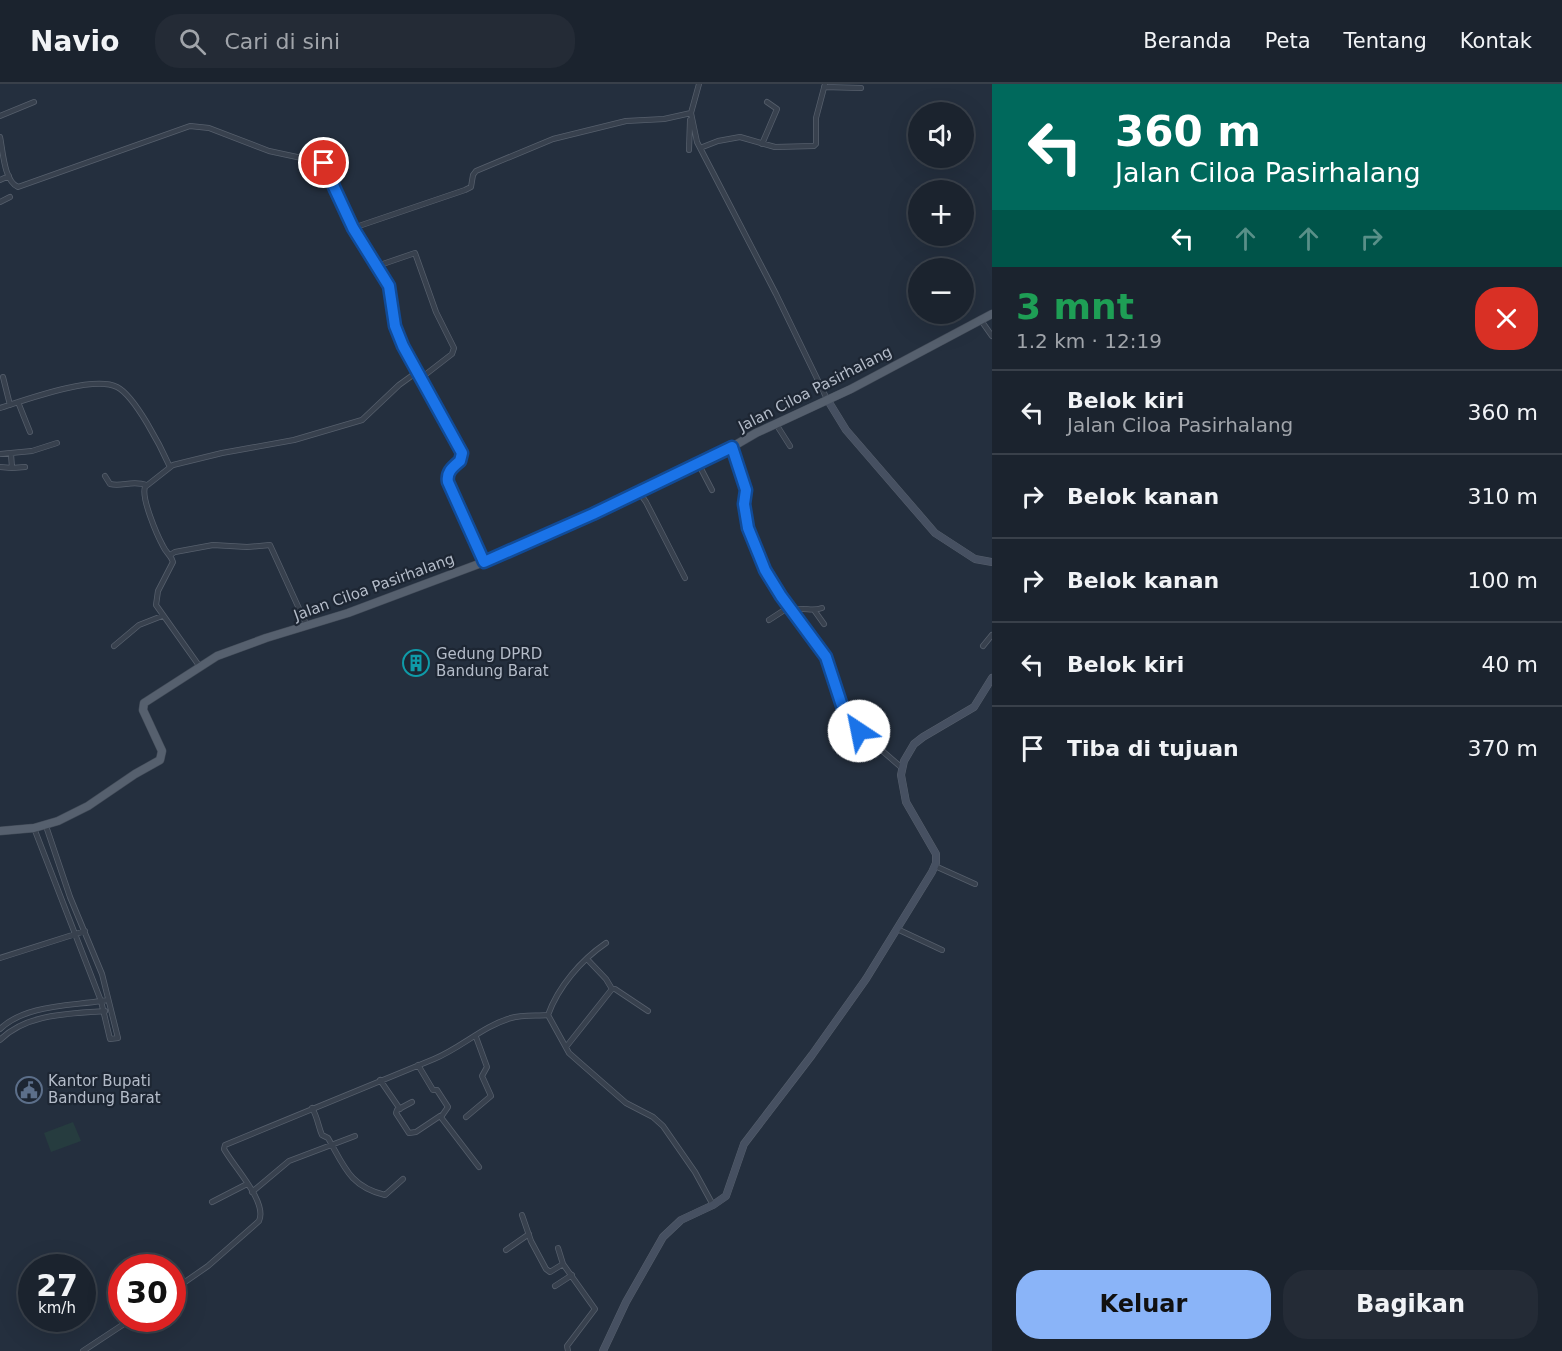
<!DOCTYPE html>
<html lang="id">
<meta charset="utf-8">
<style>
:root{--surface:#1b232e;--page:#242b36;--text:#f1f3f6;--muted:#a0a4aa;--line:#39404a;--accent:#8ab4f8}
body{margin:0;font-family:"DejaVu Sans",sans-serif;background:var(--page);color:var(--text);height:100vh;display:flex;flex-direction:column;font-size:22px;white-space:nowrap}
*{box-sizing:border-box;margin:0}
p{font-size:20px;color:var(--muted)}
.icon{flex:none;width:33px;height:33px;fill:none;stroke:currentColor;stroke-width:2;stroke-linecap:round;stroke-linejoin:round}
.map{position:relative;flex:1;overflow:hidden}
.details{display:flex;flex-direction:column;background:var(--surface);width:570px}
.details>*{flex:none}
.guide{background:#00695c;color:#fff;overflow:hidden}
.buttons{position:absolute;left:908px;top:18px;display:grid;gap:12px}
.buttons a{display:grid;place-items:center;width:66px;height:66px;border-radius:50%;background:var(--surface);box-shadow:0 6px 24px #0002,0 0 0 2px var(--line);font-size:30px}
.speed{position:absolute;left:18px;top:1170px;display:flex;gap:12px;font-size:30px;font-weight:700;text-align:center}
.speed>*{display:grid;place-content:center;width:78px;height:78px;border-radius:50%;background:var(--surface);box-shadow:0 6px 24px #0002,0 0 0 2px var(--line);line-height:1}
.speed small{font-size:15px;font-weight:400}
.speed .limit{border:9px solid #d22;background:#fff;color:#111}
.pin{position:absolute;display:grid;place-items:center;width:51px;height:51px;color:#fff;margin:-26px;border:3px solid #fff;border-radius:50%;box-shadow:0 2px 6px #0007}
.me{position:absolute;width:66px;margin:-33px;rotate:326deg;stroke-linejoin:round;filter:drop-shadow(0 0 4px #0008)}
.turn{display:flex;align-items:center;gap:21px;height:126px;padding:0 24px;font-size:27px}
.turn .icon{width:78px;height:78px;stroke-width:2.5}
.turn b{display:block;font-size:42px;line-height:51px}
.lanes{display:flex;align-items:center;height:57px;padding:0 24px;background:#0003;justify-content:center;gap:30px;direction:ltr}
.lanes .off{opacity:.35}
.round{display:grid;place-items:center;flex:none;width:63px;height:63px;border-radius:24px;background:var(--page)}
.headline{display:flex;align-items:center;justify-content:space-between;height:102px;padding:0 24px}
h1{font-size:36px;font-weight:700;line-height:45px;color:#1e9e55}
.action{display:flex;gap:12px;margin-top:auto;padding:12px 24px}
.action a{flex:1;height:69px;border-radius:24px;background:var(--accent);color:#111;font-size:24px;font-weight:700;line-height:69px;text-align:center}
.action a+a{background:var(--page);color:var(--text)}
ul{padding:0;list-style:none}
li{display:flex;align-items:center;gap:18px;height:84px;padding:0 24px;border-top:2px solid var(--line)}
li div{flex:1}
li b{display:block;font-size:22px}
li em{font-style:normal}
header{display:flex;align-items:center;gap:36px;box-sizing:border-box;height:84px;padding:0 30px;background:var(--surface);border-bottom:2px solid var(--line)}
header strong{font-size:28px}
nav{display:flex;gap:33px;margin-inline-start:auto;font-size:21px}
.search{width:420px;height:54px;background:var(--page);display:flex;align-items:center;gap:15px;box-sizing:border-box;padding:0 21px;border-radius:24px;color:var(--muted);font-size:22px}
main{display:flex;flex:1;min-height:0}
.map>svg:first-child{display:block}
.green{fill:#263c3f}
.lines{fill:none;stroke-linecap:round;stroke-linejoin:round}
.street-casing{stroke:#565f6c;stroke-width:6}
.secondary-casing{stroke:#565f6c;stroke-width:8}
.primary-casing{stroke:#414a57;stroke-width:9}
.street{stroke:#38414e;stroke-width:4.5}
.secondary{stroke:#465061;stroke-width:7}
.primary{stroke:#56606e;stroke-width:8}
.route-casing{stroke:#114b97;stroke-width:15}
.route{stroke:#1a73e8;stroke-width:10}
.labels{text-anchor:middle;stroke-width:4.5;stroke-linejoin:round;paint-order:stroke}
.street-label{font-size:15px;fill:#b4bcc9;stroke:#1d2633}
.poi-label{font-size:15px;fill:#b4bcc9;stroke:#1d2633;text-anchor:start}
</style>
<header>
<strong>Navio</strong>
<div class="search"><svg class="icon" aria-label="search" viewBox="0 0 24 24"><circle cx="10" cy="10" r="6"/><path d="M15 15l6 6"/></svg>Cari di sini</div>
<nav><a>Beranda</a><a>Peta</a><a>Tentang</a><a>Kontak</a></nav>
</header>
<main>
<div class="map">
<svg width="992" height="1267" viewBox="0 0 992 1267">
<rect width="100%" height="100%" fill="#242f3e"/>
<path class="green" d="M 73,1038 L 81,1057 L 51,1068 L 44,1049 Z"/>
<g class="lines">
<defs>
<path id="street" d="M 699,0 L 691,29 L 697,58 L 776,210 L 827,315
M 824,3 L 861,4
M 0,32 L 34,18
M 0,53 C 3,67 4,97 18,103 L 190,42 L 209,44 L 269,67 L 325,79 L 328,82 L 334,103 L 353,144 L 389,202 L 395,242 L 403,262 L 462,369 L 460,377 C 453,383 446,388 448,398 L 484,478
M 762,60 L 777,25 L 767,18
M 700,64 L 718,57 L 740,53 L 775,63 L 814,62 L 816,60 L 816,34 L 825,0
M 689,66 L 690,36
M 0,96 L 9,92
M 0,118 L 10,113
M 353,144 L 465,106 L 471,103 L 473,91 L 476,87 L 553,55 L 626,37 L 664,35 L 691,29
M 377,182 L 415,169 L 436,228 L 454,264 L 452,270 L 421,294
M 980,235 L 992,252
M 3,293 L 10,321
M 18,318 L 30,348
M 0,324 C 25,316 93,291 117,303 C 135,312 161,363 170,383
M 776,340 L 790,362
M 732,363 L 746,406 L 744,420 L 748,444 L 765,486 L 795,532 L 826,573 L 848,637 L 902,684
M 0,370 L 32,367 L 57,359
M 698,379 L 712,406
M 0,383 L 12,384 L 11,370
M 12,384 L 25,383
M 105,392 L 110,400 C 123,403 131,396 147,401
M 639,408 L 646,418 L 685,494
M 170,471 L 175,468 L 213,461 L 247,463 L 270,461 L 307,542
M 814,526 L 824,540
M 792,527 C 802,522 812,528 822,524
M 769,536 L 789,523
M 114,562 L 139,541 L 162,532
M 983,562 L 992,551
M 200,583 L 156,521 L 158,507 L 173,478 C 171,471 166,469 163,462 C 157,451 141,414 145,403 L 173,381 L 222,369 L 294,356 L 362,336 L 399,301 L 417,288
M 46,742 L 70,813 L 102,890 L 118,954 L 110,955 L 101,917 L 108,916
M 935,782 L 975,800
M 897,845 L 942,866
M 0,874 L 85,847
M 587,875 L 606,895 L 612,905 L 615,905 L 648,927
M 548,931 L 569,969 L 578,977 L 626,1019 L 653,1033 L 663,1042 L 695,1088 L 713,1121
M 548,931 C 558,903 581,876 606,859
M 0,945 C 25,921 68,922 101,917 L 34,744
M 0,956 C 27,929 70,930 105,927
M 566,963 L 612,905
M 418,981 L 433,1006 L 437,1006 L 448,1023 L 441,1033
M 380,996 L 400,1025
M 412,1018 L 397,1026 L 396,1029 L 409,1049 L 416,1048 L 440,1032 L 479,1083
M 312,1024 C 318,1034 318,1042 322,1051 L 328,1054 C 344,1082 350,1103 385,1111 L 403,1095
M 466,1033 L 491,1012 L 482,992 L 487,983 L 476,953
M 252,1108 L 289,1077 L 355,1052
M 212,1118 L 247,1100
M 522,1131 L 531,1157 L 546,1185 L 550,1188 L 563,1180
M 558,1164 L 563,1180 L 595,1225 L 567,1262 L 568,1267
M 506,1166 L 529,1150
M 555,1202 L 572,1191
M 172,1207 L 208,1182 L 259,1137 C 268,1118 233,1082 224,1065 L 225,1061 C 294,1032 364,1004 434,975 C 461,964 483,942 511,934 C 522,931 536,932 548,931
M 83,1267 L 133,1234"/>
<path id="secondary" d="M 827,315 L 846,346 L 935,449 L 975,475 L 992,478
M 603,1267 L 626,1218 L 663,1153 L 681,1136 L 713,1121 L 726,1112 L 744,1060 L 812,971 L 866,895 L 932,788 L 936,779 L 936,770 L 906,718 L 901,691 L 904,677 L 914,660 L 923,653 L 974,623 L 992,594"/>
<path id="primary" d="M 0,747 L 34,744 L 58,737 L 88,722 L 135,690 L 160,676 L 162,667 L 143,626 L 144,619 L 217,572 L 266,554 L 348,529 L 484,478 L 593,430 L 732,363 L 756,349 L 851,305 L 992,230"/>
</defs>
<use href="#street" class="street-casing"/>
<use href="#secondary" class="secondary-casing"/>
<use href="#primary" class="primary-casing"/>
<use href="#street" class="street"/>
<use href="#secondary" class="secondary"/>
<use href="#primary" class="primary"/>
</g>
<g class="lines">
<defs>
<path id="route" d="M 324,79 L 328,82 L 334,103 L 353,144 L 389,202 L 395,242 L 403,262 L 462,369 L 460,377 C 453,383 446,388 448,398 L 484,478 L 593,430 L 732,363 L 746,406 L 744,420 L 748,444 L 759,471 L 765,486 L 781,512 L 826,573 L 844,628 L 848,636 L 859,647"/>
</defs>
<use href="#route" class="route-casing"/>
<use href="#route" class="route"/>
</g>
<defs>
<symbol id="building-ring" viewBox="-11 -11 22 22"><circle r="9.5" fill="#1d2633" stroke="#0f9aa8" stroke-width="1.5"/><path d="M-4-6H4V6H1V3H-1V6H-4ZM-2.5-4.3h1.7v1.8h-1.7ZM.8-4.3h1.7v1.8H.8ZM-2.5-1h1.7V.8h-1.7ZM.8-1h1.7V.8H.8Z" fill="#0f9aa8"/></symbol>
<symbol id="civic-ring" viewBox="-11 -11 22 22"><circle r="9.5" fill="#1d2633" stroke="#5c6f8a" stroke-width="1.5"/><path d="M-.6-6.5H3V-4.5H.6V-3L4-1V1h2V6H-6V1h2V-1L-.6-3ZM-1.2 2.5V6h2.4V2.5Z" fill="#5c6f8a"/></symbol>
</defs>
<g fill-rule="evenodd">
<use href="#building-ring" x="401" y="564" width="30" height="30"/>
<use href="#civic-ring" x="14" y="991" width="30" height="30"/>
</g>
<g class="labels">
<g class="street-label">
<text transform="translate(815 305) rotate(-27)" y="5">Jalan Ciloa Pasirhalang</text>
<text transform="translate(374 503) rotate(-20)" y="5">Jalan Ciloa Pasirhalang</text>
</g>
<g class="poi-label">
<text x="436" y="575">Gedung DPRD<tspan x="436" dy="17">Bandung Barat</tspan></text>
<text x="48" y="1002">Kantor Bupati<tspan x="48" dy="17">Bandung Barat</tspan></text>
</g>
</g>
</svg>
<div class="buttons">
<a><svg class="icon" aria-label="sound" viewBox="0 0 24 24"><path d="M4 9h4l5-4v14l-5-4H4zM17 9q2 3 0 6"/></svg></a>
<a>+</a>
<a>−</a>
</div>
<div class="speed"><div>27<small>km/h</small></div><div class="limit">30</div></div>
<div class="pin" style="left:324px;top:79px;background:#d93025"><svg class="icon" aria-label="arrive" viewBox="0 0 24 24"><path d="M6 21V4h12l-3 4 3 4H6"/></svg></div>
<svg class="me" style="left:859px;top:647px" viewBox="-20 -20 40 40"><circle r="19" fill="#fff"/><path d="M0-13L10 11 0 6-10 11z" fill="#1a73e8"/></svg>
</div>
<section class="details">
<div class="guide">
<div class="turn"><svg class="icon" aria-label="left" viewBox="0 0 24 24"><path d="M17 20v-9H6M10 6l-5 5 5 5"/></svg><div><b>360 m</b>Jalan Ciloa Pasirhalang</div></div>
<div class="lanes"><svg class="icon" aria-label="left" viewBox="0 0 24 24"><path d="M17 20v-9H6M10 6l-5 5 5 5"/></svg><svg class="icon off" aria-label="ahead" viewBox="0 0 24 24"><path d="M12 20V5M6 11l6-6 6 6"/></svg><svg class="icon off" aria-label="ahead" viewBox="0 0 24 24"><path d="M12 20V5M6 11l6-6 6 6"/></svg><svg class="icon off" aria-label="right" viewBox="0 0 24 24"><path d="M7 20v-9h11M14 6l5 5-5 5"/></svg></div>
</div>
<div class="headline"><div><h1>3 mnt</h1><p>1.2 km · 12:19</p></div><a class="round" style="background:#d93025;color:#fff"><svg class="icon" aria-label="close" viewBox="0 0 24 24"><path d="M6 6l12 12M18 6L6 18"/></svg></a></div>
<ul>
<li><svg class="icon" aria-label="left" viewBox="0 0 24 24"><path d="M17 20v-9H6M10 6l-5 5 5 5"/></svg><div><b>Belok kiri</b><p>Jalan Ciloa Pasirhalang</p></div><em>360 m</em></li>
<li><svg class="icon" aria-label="right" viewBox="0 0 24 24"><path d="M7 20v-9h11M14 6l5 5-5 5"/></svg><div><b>Belok kanan</b></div><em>310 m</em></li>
<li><svg class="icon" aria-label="right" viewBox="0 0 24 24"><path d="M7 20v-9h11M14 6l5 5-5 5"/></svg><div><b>Belok kanan</b></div><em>100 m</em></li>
<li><svg class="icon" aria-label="left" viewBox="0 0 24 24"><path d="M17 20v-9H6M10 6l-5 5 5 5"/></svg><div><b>Belok kiri</b></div><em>40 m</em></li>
<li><svg class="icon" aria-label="arrive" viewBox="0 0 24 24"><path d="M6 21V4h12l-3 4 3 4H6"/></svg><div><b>Tiba di tujuan</b></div><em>370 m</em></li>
</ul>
<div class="action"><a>Keluar</a><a>Bagikan</a></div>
</section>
</main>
